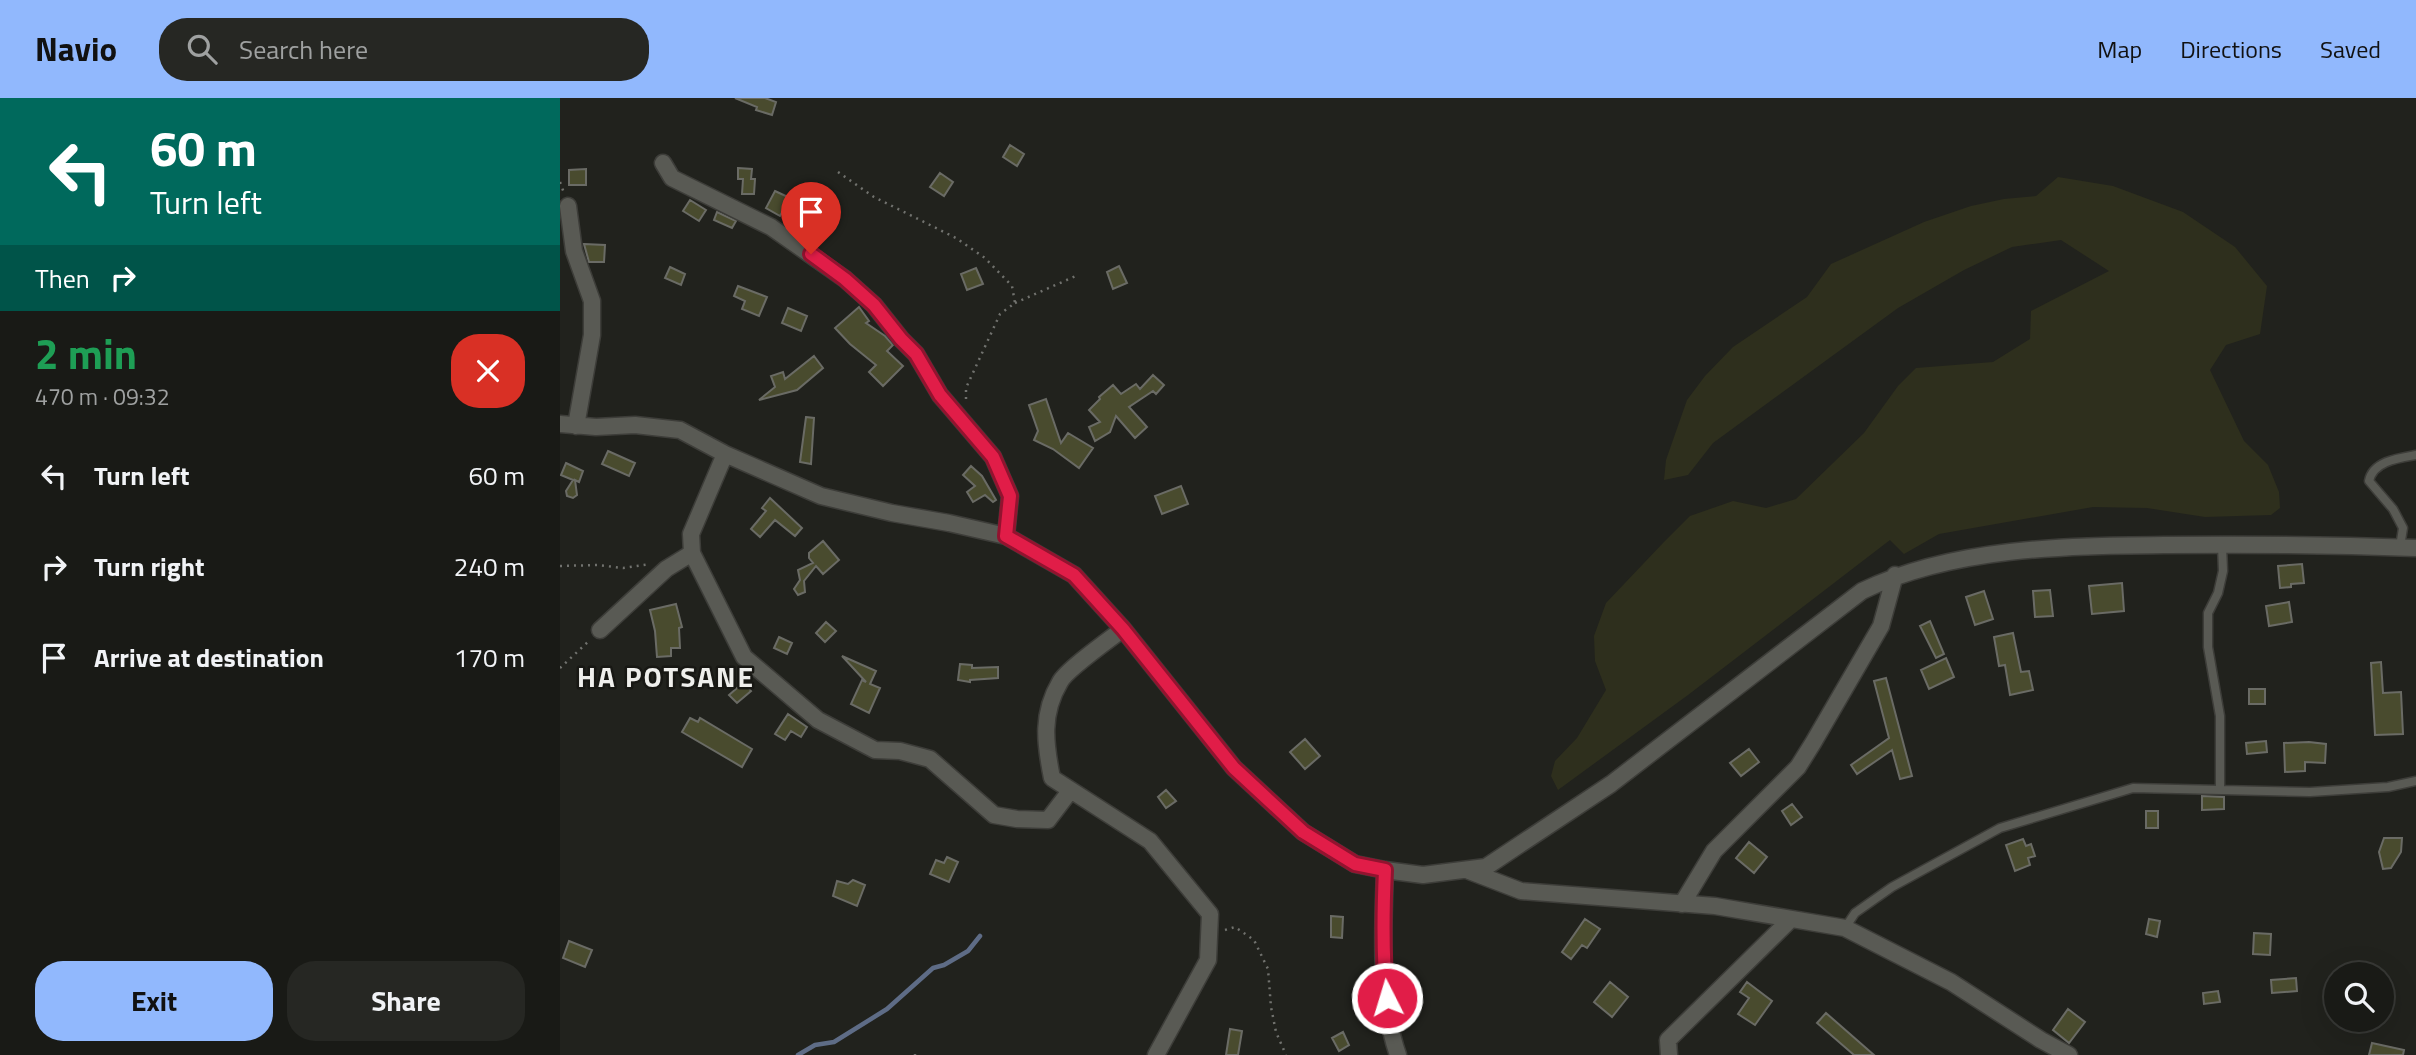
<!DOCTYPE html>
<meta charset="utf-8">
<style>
:root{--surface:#191a16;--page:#262723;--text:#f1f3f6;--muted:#9fa1a1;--line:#373835;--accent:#91b8fd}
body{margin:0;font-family:"Titillium Web",sans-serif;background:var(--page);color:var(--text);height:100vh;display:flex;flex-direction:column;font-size:26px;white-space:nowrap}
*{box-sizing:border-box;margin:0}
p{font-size:23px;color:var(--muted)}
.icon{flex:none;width:38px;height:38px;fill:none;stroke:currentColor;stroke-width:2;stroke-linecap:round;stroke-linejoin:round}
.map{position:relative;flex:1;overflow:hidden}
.drawer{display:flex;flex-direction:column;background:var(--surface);width:560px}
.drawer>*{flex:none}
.banner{background:#00695c;color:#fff;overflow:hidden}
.controls{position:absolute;left:1764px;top:864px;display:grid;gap:14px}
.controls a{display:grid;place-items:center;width:70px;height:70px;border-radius:50%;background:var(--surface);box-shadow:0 7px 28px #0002,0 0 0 2px var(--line);font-size:35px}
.pin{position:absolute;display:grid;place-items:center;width:60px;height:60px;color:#fff;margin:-72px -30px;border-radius:50% 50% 50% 0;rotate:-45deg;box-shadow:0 0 7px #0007}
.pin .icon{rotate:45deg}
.me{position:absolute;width:77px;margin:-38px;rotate:355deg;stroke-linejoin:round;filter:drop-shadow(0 0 5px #0008)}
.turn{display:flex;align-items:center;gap:24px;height:147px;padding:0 35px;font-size:32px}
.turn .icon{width:91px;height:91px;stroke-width:2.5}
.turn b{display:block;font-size:49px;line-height:60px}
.then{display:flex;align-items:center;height:66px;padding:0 35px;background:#0003;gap:14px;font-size:26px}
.round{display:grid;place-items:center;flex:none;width:74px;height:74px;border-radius:28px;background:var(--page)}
.head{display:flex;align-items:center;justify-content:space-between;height:119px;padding:0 35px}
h1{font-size:42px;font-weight:700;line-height:52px;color:#1e9e55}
.primary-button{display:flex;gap:14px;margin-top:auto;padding:14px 35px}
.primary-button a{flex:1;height:80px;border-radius:28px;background:var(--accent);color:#111;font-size:28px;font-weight:700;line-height:80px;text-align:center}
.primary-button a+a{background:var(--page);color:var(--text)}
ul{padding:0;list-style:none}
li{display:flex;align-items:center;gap:21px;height:91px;padding:0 35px}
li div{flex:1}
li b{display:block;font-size:26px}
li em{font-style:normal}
header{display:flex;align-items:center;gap:42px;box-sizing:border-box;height:98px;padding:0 35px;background:var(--accent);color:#111}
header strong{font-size:33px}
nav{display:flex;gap:38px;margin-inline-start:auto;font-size:24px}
.search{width:490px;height:63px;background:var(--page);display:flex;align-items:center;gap:18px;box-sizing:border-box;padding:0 24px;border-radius:28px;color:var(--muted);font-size:26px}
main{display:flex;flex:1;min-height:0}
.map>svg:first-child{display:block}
.green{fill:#2e2f1d}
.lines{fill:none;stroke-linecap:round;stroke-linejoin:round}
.stream{stroke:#5e6c86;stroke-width:4.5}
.building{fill:#494b2e;stroke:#6a6b65;stroke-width:2}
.service-casing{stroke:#3d3d39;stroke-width:11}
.minor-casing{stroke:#3d3d39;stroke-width:19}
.path{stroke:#71726e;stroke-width:2.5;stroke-dasharray:2 5;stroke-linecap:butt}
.service{stroke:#595a54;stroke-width:8}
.minor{stroke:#595a54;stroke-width:16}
.route-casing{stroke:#92132f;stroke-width:18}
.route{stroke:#e11d48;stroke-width:12}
.labels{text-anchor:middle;stroke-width:5;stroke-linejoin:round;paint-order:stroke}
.district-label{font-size:28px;font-weight:bold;letter-spacing:2px;fill:#efefec;stroke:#181814}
</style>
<header>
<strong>Navio</strong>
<div class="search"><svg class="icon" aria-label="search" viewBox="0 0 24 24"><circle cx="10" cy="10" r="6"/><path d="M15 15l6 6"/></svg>Search here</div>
<nav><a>Map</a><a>Directions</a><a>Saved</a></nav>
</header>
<main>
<section class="drawer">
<div class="banner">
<div class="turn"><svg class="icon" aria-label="left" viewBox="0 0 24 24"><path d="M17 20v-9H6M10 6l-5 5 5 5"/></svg><div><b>60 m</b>Turn left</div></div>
<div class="then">Then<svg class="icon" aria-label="right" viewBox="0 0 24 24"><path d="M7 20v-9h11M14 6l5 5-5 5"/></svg></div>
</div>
<div class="head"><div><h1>2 min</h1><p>470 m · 09:32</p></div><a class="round" style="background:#d93025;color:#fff"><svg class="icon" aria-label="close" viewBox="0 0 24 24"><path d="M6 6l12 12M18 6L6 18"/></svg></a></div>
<ul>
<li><svg class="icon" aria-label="left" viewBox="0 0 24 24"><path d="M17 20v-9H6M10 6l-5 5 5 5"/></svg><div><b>Turn left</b></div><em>60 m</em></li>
<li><svg class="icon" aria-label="right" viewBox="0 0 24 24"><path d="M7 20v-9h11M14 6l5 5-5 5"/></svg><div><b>Turn right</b></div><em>240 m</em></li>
<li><svg class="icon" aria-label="arrive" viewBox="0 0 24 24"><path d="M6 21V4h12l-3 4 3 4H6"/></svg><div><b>Arrive at destination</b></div><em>170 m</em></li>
</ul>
<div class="primary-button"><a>Exit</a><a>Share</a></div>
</section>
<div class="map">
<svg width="1856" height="957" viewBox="0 0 1856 957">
<rect width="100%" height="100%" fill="#21221d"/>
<path class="green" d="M 1498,79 L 1553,88 L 1623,114 L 1675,149 L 1707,188 L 1700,236 L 1666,247 L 1650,272 L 1684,343 L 1708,367 L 1719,394 L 1720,410 L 1711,417 L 1645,419 L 1587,410 L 1533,409 L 1379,436 L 1344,456 L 1330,442 L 1128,597 L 998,692 L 991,678 L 995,663 L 1017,640 L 1046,592 L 1035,563 L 1034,538 L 1046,505 L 1103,445 L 1130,418 L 1173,403 L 1206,410 L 1236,401 L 1304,335 L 1338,288 L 1356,270 L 1433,264 L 1470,241 L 1471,213 L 1549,173 L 1501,142 L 1452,149 L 1404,172 L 1338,210 L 1153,345 L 1128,377 L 1104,382 L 1106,362 L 1127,302 L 1145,278 L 1173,249 L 1247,199 L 1271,166 L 1364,124 L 1411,108 L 1444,101 L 1476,98 Z"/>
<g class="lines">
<path class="stream" d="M 238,957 L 255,947 L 274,944 L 327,911 L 373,870 L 384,867 L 408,853 L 420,838"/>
</g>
<path class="building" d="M 175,0 L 205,0 L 216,4 L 212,17 L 196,12 L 197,9 Z
M 450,47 L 464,56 L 457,68 L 443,59 Z
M 178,70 L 192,71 L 191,81 L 195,81 L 194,96 L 182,96 L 183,81 L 178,81 Z
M 26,71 L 26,87 L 9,87 L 9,72 Z
M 380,75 L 393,84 L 384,98 L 370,89 Z
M 215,93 L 230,100 L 220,118 L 206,110 Z
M 245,95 L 258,101 L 251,114 L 238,108 Z
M 130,102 L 146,112 L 139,123 L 123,113 Z
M 157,114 L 176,123 L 172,130 L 154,122 Z
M 24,146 L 45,147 L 44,164 L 29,164 Z
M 559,168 L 567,185 L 553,191 L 547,174 Z
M 110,169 L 125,176 L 121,187 L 105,180 Z
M 416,170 L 423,186 L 407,192 L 401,176 Z
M 178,188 L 207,199 L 199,218 L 182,211 L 185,203 L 174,198 Z
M 299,209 L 309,223 L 306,225 L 325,238 L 333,247 L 327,253 L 343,268 L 323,288 L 309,274 L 316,267 L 290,246 L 275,230 Z
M 228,210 L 247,218 L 241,233 L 222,225 Z
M 254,258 L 263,270 L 237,292 L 199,302 L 215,289 L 211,278 L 223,274 L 225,281 Z
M 593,277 L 604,287 L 596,296 L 593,293 L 569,309 L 587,329 L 575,340 L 556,318 L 550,334 L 535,343 L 529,329 L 540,324 L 529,312 L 540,301 L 539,299 L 553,287 L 561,296 L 576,286 L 580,291 Z
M 486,301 L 501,345 L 508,335 L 533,350 L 519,370 L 493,351 L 474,342 L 478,333 L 469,307 Z
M 246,319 L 254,320 L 251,366 L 240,364 Z
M 48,353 L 75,365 L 69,378 L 42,366 Z
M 6,365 L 23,373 L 19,384 L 15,382 L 17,397 L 13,400 L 7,398 L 6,393 L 13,382 L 1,377 Z
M 411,368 L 422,378 L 436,402 L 433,404 L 425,397 L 413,404 L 407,394 L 415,388 L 403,377 Z
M 621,388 L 628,406 L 602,416 L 595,398 Z
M 210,400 L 242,430 L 235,438 L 215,422 L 200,439 L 191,431 L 206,413 L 202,410 Z
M 263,443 L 279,462 L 263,476 L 256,468 L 244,483 L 245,494 L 238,497 L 234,491 L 240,482 L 238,472 L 253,465 L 249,460 L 249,455 Z
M 1742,466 L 1744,485 L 1731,486 L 1731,489 L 1720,490 L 1718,468 Z
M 1562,485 L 1564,513 L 1532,516 L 1529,488 Z
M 1490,492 L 1493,518 L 1475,519 L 1473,493 Z
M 1424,493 L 1433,521 L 1415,527 L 1406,499 Z
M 1729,504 L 1732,524 L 1709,528 L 1706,508 Z
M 116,506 L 122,529 L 119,530 L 120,550 L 111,550 L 111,558 L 97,559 L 95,533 L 90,512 Z
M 1370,523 L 1384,556 L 1376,560 L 1360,528 Z
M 266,524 L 276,533 L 265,544 L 256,535 Z
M 1453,535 L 1461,574 L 1469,573 L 1473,592 L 1450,597 L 1445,567 L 1439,568 L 1434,539 Z
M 219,539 L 232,545 L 227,556 L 214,550 Z
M 282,558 L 316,573 L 310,586 L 320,590 L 309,615 L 291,606 L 302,582 L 306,584 Z
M 1386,560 L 1394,579 L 1369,591 L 1361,572 Z
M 1821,564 L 1823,595 L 1841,594 L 1843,636 L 1815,637 L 1811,565 Z
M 400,566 L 412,567 L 412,570 L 438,569 L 438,580 L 410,582 L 410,584 L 398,582 Z
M 1326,580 L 1352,678 L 1340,681 L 1332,652 L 1297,676 L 1291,667 L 1329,640 L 1314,583 Z
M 184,584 L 191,593 L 177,605 L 169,597 Z
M 1689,591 L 1705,591 L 1705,606 L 1689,606 Z
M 228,616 L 247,629 L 241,639 L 231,633 L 225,642 L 215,636 Z
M 130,620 L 138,624 L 140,620 L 192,651 L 182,669 L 122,634 Z
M 745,641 L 760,658 L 745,671 L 730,654 Z
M 1706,643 L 1707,654 L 1687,656 L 1686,645 Z
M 1749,644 L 1766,646 L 1765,665 L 1745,664 L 1745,673 L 1725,674 L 1724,645 Z
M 1189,651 L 1199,664 L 1181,678 L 1170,665 Z
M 606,692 L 616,703 L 606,710 L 598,699 Z
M 1642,698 L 1664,699 L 1664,711 L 1642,712 Z
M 1232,706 L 1242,719 L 1231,727 L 1222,713 Z
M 1586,713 L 1598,713 L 1598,730 L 1586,730 Z
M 1824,740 L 1842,740 L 1841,754 L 1831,770 L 1823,771 L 1819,754 Z
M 1463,741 L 1466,748 L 1471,746 L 1475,758 L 1468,760 L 1470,767 L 1455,773 L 1446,747 Z
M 1189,744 L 1207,759 L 1194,775 L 1176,760 Z
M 387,759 L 398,764 L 389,784 L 370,776 L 376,762 L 384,765 Z
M 293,782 L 305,787 L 297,808 L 273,798 L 277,783 L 288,786 Z
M 771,818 L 783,819 L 782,840 L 771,839 Z
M 1025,821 L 1040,831 L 1027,850 L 1022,847 L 1011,861 L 1002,854 Z
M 1589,821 L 1600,823 L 1597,839 L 1586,836 Z
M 1694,835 L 1711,836 L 1710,857 L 1693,856 Z
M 9,843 L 32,852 L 25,869 L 3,860 Z
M 1736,880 L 1737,893 L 1712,895 L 1711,882 Z
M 1050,884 L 1068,899 L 1052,919 L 1034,904 Z
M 1187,884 L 1212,903 L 1195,927 L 1178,916 L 1189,900 L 1180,894 Z
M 1658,893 L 1660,904 L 1644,906 L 1643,895 Z
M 1508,911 L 1525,924 L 1509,945 L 1493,932 Z
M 1266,915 L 1314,957 L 1294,957 L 1257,925 Z
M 670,931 L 682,933 L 678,957 L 666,957 Z
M 783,934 L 789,947 L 779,953 L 772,940 Z
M 1812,945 L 1844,952 L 1843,957 L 1809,957 Z"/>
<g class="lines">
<defs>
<path id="service" d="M 1840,449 L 1843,430 L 1833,411 L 1809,383 C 1813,363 1839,360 1856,357
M 1660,691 L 1660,618 L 1648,549 L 1648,515 L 1658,495 L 1663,473 L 1662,447
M 1285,830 L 1295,815 L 1332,789 L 1440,730 L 1573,690 L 1750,694 L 1828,689 L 1856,683"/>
<path id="minor" d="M 103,65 L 112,80 L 211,129 L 285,181 L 314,207 L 341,241 L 356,256 L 380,297 L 433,359 L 450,398 L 446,438
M 8,108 L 14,153 L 32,203 L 32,237 L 16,328
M 0,326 L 36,329 L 75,327 L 120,332 L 165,356 L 261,398 L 332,415 L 389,425 L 446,438 L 514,477 L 563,531 L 674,670 L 743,734 L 795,766 L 825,772 L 863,777 L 926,769 L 1051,686 L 1302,493 C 1394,449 1505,448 1605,447 C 1689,446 1772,447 1856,450
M 165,356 L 131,436 L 132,455 L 184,559 L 258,622 L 315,652 L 340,653 L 370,661 L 434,717 L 457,721 L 488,722 L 510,693
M 563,531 C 550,541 506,572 500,584 C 481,616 485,645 492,680 L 590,743 L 650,816 L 648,862 L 596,957
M 40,532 L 106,471 L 132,455
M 825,772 C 823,828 819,904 838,957
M 909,773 L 961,793 L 1155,808 L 1285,830 L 1391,884 L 1481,942 L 1509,957
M 1122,806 L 1154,753 L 1238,669 L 1253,645 L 1321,528 L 1335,477
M 1109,957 L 1108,942 L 1230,822"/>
</defs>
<use href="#service" class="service-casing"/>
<use href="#minor" class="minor-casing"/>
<path class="path" d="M 278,74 L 314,99 L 396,140 L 425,160 L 452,188 L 455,205 L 440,216 L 406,290 L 406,302
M 0,84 L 4,95
M 455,205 L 518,177
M 0,468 L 37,467 L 63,470 L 90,466
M 0,570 L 30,542
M 665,832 L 675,829 L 694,842 L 708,871 L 711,909 L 716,934 L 726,957
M 355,956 L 355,957"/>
<use href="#service" class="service"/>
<use href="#minor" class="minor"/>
</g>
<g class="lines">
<defs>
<path id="route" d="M 251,156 L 285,181 L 314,207 L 341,241 L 356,256 L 380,297 L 433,359 L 450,398 L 446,438 L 514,477 L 563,531 L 674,670 L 743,734 L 795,766 L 825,772 C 823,815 822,858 827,900"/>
</defs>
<use href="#route" class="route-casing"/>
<use href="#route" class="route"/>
</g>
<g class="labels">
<g class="district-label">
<text x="106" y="589">HA POTSANE</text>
</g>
</g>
</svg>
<div class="controls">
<a><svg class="icon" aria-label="search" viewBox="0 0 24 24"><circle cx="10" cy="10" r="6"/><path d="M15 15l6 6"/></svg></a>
</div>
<div class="pin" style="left:251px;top:156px;background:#d93025"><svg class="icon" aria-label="arrive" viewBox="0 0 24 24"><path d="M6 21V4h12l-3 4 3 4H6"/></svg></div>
<svg class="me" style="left:827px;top:900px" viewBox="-20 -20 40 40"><circle r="17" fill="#e11d48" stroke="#fff" stroke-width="3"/><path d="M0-11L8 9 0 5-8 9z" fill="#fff"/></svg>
</div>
</main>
